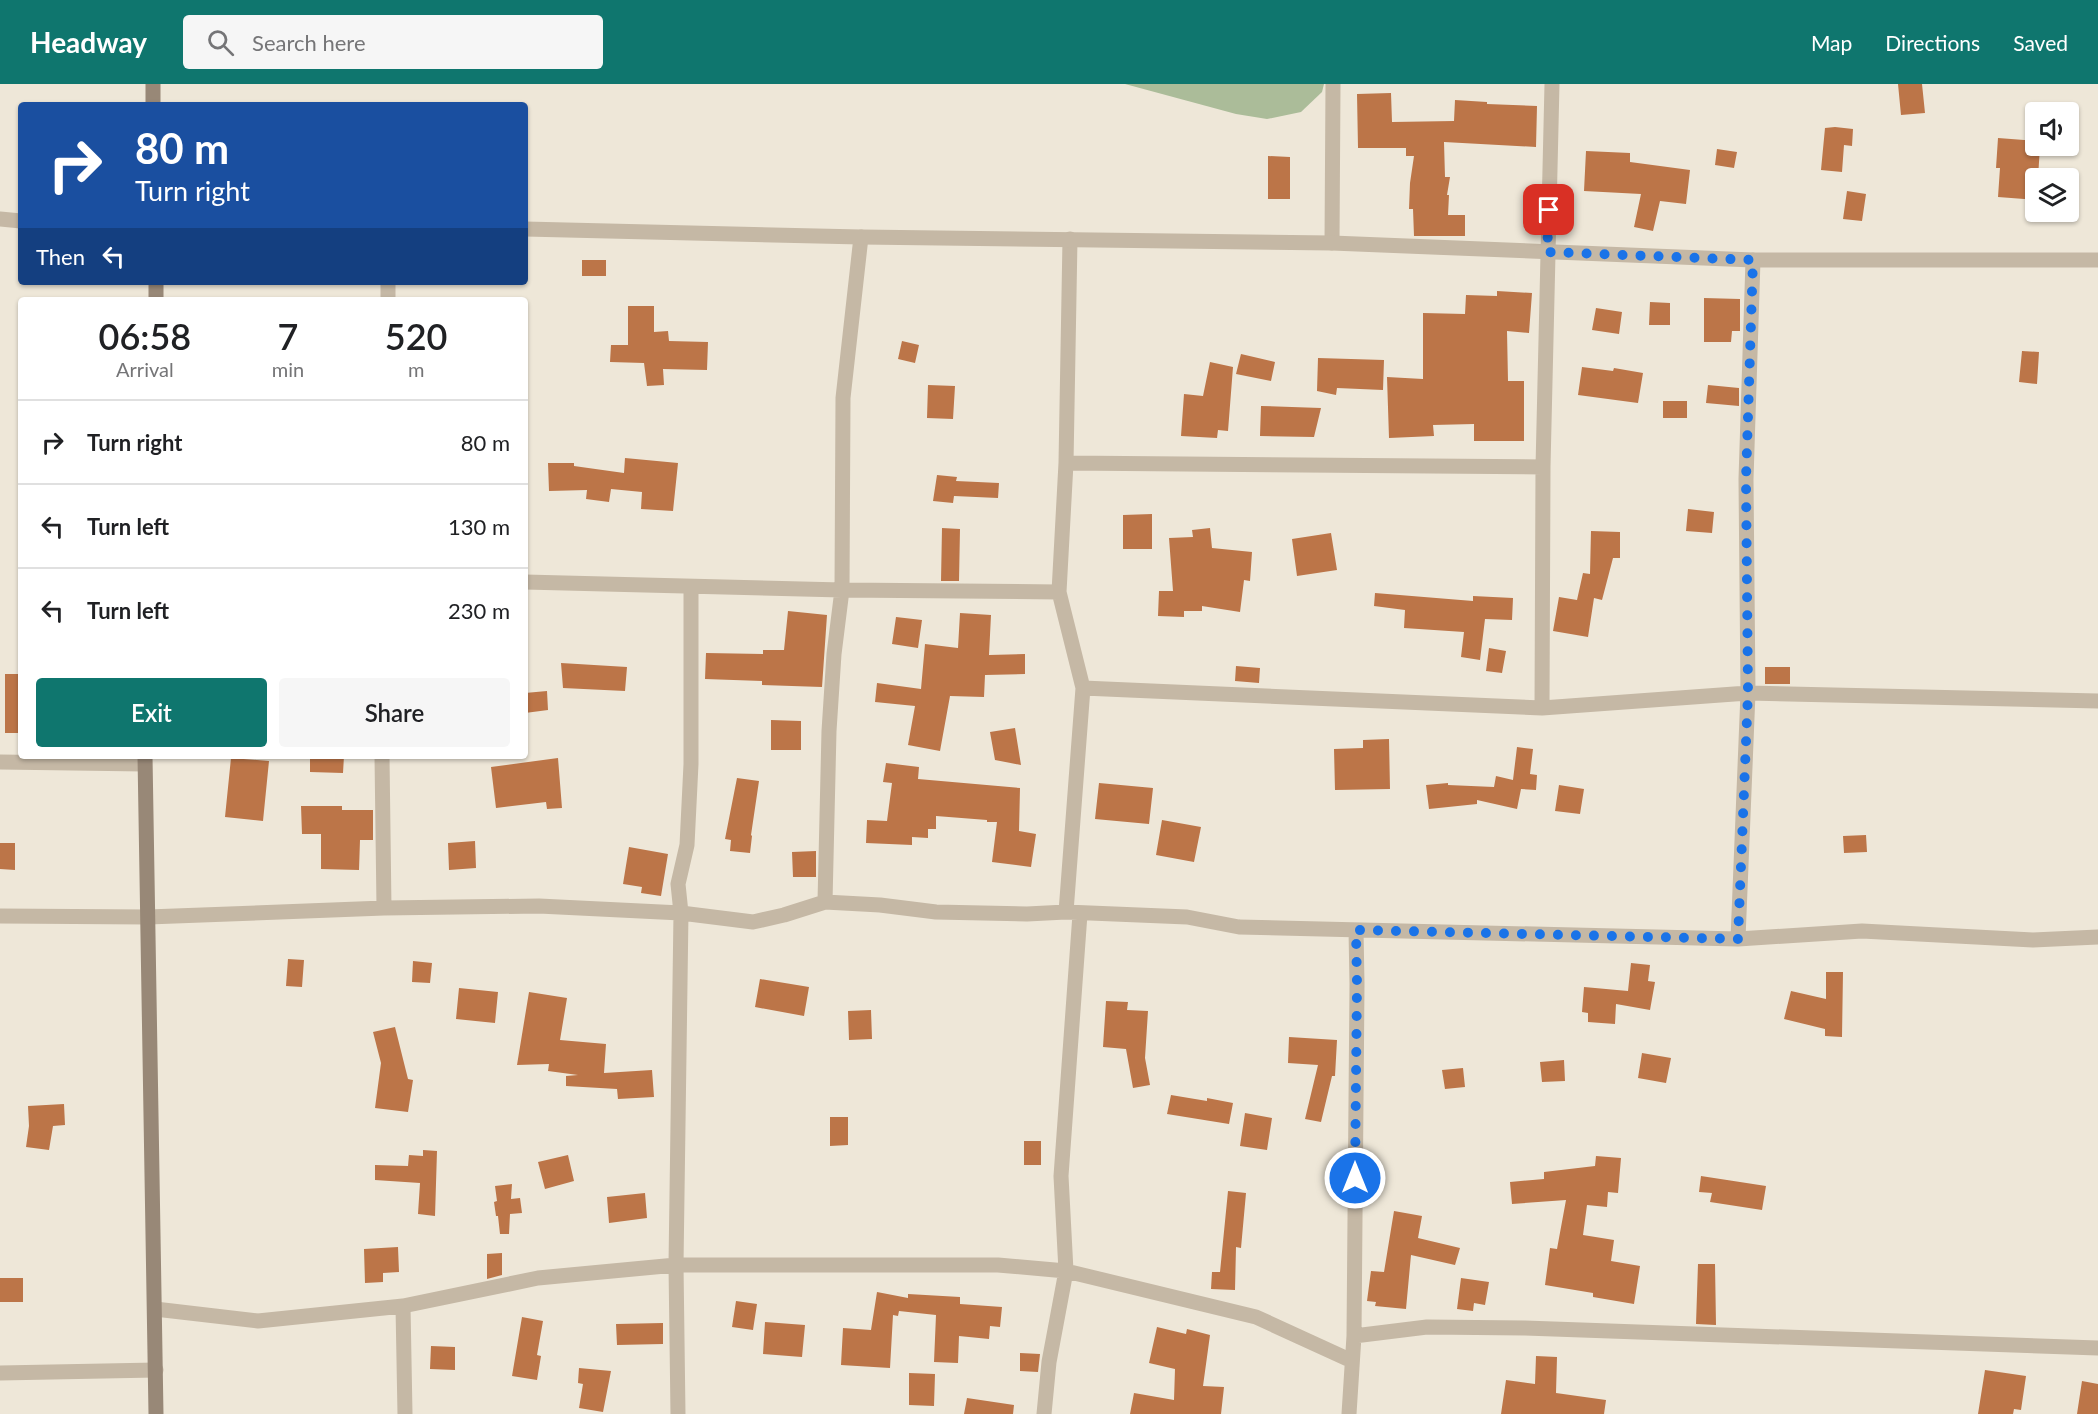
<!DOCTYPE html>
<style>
:root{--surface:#fff;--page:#f6f6f6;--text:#202124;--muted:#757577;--line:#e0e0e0;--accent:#0f766e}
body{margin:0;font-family:Lato,sans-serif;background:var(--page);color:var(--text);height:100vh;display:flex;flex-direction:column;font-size:22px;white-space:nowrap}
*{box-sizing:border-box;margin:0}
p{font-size:20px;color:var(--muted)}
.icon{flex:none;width:33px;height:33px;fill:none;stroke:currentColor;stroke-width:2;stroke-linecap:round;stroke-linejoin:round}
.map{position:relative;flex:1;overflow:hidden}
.details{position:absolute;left:18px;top:213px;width:510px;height:462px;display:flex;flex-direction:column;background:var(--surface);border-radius:6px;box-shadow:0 2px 4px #0004}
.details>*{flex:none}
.hud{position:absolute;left:18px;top:18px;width:510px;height:183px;border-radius:6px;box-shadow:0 2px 4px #0004;background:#1a4fa0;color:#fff;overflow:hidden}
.buttons{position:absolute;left:2025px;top:18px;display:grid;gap:12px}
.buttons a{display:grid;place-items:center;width:54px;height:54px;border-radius:6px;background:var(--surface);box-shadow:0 2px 4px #0004;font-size:30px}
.pin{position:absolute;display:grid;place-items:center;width:51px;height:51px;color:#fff;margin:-26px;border-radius:12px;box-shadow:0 3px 9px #0006}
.me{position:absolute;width:66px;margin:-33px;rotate:0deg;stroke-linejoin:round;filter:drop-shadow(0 0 4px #0008)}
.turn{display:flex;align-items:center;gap:21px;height:126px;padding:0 18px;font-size:27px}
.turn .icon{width:78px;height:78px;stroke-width:2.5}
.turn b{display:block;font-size:42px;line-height:51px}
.then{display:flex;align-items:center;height:57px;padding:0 18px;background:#0003;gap:12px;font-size:22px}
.eta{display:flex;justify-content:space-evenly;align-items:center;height:102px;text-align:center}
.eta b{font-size:36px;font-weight:600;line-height:42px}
.cta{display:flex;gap:12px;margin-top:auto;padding:12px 18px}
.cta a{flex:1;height:69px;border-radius:6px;background:var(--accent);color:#fff;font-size:24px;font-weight:600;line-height:69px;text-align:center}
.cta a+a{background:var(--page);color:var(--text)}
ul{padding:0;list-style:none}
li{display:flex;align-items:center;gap:18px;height:84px;padding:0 18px;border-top:2px solid var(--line)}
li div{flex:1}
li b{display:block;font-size:22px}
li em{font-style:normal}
header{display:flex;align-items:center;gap:36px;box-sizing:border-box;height:84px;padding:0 30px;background:var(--accent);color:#fff}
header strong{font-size:28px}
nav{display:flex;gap:33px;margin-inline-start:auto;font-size:21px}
.search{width:420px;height:54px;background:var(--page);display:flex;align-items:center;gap:15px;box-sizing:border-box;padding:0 21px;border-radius:6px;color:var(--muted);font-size:22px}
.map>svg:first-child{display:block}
.green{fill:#abbc99}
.building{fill:#bc7548}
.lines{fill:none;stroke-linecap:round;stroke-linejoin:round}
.minor{stroke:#c5b8a5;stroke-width:15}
.tertiary{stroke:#c5b8a5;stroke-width:15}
.secondary{stroke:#988877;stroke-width:15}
.route{stroke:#1a73e8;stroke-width:10;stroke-dasharray:0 18}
</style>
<header>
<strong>Headway</strong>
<div class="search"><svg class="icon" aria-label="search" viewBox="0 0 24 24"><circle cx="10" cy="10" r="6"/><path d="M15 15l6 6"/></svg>Search here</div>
<nav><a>Map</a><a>Directions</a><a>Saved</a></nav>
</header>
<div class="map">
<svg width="2098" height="1330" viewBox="0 0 2098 1330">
<rect width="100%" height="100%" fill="#eee7d8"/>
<path class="green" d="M 1125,0 L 1324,0 L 1322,8 L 1301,28 L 1267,35 L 1236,30 Z"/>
<path class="building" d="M 1898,0 L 1922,0 L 1925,29 L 1901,31 Z
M 1391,9 L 1392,38 L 1454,37 L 1455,16 L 1487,18 L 1487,20 L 1537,22 L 1536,63 L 1444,58 L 1445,93 L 1450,93 L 1447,111 L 1449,111 L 1448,131 L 1465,131 L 1465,152 L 1414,152 L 1413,125 L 1409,125 L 1410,99 L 1414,72 L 1406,72 L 1406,64 L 1358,64 L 1357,10 Z
M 1835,43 L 1853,45 L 1852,62 L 1844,61 L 1842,88 L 1821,86 L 1825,44 Z
M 1998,54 L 2036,57 L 2036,62 L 2040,62 L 2038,94 L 2036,94 L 2036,116 L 1998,113 L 2000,84 L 1996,84 Z
M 1717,65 L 1737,68 L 1734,84 L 1715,81 Z
M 1586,67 L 1630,69 L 1630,78 L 1690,86 L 1686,120 L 1660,117 L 1653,147 L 1634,143 L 1641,110 L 1584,107 Z
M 1268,72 L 1290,73 L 1290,115 L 1268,115 Z
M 1847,107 L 1866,110 L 1862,137 L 1843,135 Z
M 582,176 L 606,176 L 606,192 L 582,192 Z
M 1497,207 L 1532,209 L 1529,249 L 1507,247 L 1508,297 L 1524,297 L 1524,357 L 1474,357 L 1474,340 L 1433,341 L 1434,352 L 1389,354 L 1387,293 L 1423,295 L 1423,229 L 1465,230 L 1466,211 L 1497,212 Z
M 1704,214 L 1740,215 L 1740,247 L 1732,247 L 1731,258 L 1704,258 Z
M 1650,218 L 1670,219 L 1670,241 L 1649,241 Z
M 628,222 L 654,222 L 654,248 L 668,247 L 669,257 L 708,258 L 707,286 L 663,285 L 664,301 L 647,302 L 644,279 L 610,278 L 611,261 L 628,261 Z
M 1596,224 L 1622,228 L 1619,250 L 1592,246 Z
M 902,257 L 919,261 L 915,279 L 898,275 Z
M 2022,267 L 2039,268 L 2037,300 L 2019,298 Z
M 1241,270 L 1275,278 L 1271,297 L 1236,290 Z
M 1318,274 L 1384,276 L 1383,306 L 1337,304 L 1336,311 L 1317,307 Z
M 1210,278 L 1233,283 L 1228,347 L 1218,346 L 1217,354 L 1181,352 L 1184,310 L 1203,312 Z
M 1582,283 L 1613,287 L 1614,284 L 1643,289 L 1638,319 L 1578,311 Z
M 928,301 L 955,302 L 953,335 L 927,334 Z
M 1708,301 L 1739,304 L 1739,322 L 1706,319 Z
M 1663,317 L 1687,317 L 1687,334 L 1663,334 Z
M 1261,322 L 1321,324 L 1314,353 L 1260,352 Z
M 625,374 L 678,379 L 673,427 L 641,425 L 642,408 L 611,405 L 609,418 L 586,415 L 587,406 L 549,407 L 548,379 L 574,379 L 574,382 L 624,389 Z
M 937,391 L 957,393 L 956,397 L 999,399 L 998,414 L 954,412 L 953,419 L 933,417 Z
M 1688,425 L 1714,428 L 1712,449 L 1686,447 Z
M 1152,430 L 1152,465 L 1123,465 L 1123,431 Z
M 942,444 L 960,445 L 959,497 L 941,497 Z
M 1210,444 L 1212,464 L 1252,468 L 1250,497 L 1244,496 L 1240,528 L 1202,522 L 1202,527 L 1184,527 L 1184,533 L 1158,532 L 1159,507 L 1173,507 L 1169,454 L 1193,453 L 1192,446 Z
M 1591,447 L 1620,448 L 1620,474 L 1613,474 L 1602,516 L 1594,514 L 1588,553 L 1553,547 L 1559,513 L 1577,516 L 1583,489 L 1590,490 Z
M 1331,449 L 1337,486 L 1297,492 L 1292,455 Z
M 1375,509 L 1473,517 L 1473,512 L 1513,514 L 1512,536 L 1485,535 L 1480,576 L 1461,573 L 1464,548 L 1404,544 L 1405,526 L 1374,522 Z
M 788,527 L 827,531 L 822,603 L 762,601 L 762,597 L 705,595 L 706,569 L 763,570 L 763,566 L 784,566 Z
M 960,529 L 991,531 L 989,571 L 1025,570 L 1025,590 L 985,591 L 984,613 L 950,612 L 940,667 L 908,661 L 915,622 L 875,618 L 877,599 L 921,605 L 925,560 L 958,564 Z
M 896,533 L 922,536 L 918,564 L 892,560 Z
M 1489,564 L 1506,567 L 1502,589 L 1486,587 Z
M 561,579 L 627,583 L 625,607 L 563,604 Z
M 1236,582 L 1260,584 L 1259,599 L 1235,597 Z
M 1765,583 L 1790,583 L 1790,600 L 1765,600 Z
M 5,590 L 21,590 L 21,649 L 5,649 Z
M 547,607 L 548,626 L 525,629 L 525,609 Z
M 771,636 L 801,637 L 801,666 L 771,666 Z
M 1015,644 L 1021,681 L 995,676 L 990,648 Z
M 1389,655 L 1390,705 L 1335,706 L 1334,665 L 1363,664 L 1363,656 Z
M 1517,663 L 1533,665 L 1530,690 L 1537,691 L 1536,706 L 1521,705 L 1517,725 L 1477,716 L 1477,720 L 1429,725 L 1426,701 L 1448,699 L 1448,701 L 1494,703 L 1496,692 L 1513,696 Z
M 310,672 L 344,672 L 343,689 L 310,688 Z
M 231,674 L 269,677 L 263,737 L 225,733 Z
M 558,674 L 562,724 L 547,725 L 546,718 L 496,724 L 491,683 Z
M 886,679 L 919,683 L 918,695 L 1020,704 L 1019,747 L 1036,750 L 1031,783 L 992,778 L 997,738 L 987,738 L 987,736 L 936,732 L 936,745 L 928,745 L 928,754 L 912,753 L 912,761 L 866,759 L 867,736 L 887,737 L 892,699 L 883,698 Z
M 737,694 L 759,697 L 751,751 L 752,752 L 750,769 L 730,767 L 731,756 L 725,755 Z
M 1099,699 L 1153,704 L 1149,740 L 1095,735 Z
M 1559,701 L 1584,705 L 1580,730 L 1555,727 Z
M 301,722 L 342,722 L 342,726 L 373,726 L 373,756 L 360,756 L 359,786 L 321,785 L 321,750 L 302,750 Z
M 1162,736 L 1201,743 L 1194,778 L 1156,771 Z
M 1866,751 L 1867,768 L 1844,769 L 1843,752 Z
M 475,757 L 476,784 L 449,786 L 448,759 Z
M 0,759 L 15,759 L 15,786 L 0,785 Z
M 629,763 L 668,770 L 661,812 L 641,809 L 642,803 L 623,800 Z
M 816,767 L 816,793 L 793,793 L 792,768 Z
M 288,875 L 304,876 L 302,903 L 286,902 Z
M 413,877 L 432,879 L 430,899 L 412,898 Z
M 1631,879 L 1650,881 L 1648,897 L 1655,898 L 1650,926 L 1616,920 L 1615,940 L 1588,938 L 1588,929 L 1582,928 L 1584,903 L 1628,907 Z
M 1826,888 L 1843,888 L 1842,953 L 1825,952 L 1825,945 L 1784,935 L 1791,907 L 1826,915 Z
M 760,895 L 809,903 L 804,932 L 755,923 Z
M 459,904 L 498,908 L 495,939 L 456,935 Z
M 529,908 L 567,914 L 560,956 L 606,960 L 604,989 L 652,986 L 654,1013 L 618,1015 L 617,1005 L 566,1002 L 566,992 L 578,991 L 548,987 L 549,980 L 517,981 Z
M 1106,917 L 1128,918 L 1127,926 L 1148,927 L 1145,974 L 1150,1001 L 1133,1004 L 1126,965 L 1103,963 Z
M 871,926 L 872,955 L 849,956 L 848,927 Z
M 395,943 L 408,995 L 413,996 L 408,1028 L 375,1024 L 381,979 L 373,948 Z
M 1289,953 L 1337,956 L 1335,992 L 1332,992 L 1321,1038 L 1305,1035 L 1318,981 L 1288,979 Z
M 1642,969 L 1671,974 L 1666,999 L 1638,994 Z
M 1564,976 L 1565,997 L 1542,998 L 1540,978 Z
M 1463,984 L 1465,1003 L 1445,1005 L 1442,986 Z
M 1171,1011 L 1207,1017 L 1207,1014 L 1233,1019 L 1229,1040 L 1167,1030 Z
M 64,1020 L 65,1041 L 53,1042 L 49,1066 L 26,1063 L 29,1042 L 28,1022 Z
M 1245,1029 L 1272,1034 L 1267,1066 L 1240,1062 Z
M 830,1033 L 848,1033 L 848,1061 L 830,1062 Z
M 1024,1057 L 1041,1057 L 1041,1081 L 1024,1081 Z
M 423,1066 L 437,1067 L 435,1132 L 418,1130 L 420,1099 L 375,1096 L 375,1081 L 408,1082 L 409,1071 L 423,1072 Z
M 568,1071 L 574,1097 L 545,1105 L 538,1078 Z
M 1596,1072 L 1621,1074 L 1618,1109 L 1608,1108 L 1607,1123 L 1587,1121 L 1583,1151 L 1614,1156 L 1611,1177 L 1640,1182 L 1634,1220 L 1593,1213 L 1593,1209 L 1545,1201 L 1550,1164 L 1557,1165 L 1566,1116 L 1512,1120 L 1510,1098 L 1544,1095 L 1544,1088 L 1595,1082 Z
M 1701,1092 L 1766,1102 L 1762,1126 L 1710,1118 L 1712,1109 L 1699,1108 Z
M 512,1100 L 511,1115 L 520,1114 L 522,1129 L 510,1130 L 509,1150 L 500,1150 L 498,1132 L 496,1132 L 494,1118 L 497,1117 L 495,1102 Z
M 1228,1107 L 1246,1109 L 1241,1164 L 1236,1163 L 1235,1206 L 1211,1205 L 1212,1188 L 1220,1188 Z
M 645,1109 L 647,1134 L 609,1139 L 607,1113 Z
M 1394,1127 L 1422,1132 L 1418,1154 L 1460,1164 L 1455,1181 L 1411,1171 L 1406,1225 L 1375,1222 L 1376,1218 L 1367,1217 L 1371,1187 L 1384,1188 Z
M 398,1163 L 399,1188 L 383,1189 L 383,1198 L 365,1199 L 364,1165 Z
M 502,1169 L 502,1191 L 487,1195 L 487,1170 Z
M 1698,1180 L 1715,1180 L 1716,1241 L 1696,1240 Z
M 0,1194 L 23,1194 L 23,1218 L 0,1218 Z
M 1461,1194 L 1489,1198 L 1485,1221 L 1474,1219 L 1473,1227 L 1457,1225 Z
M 877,1208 L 908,1214 L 908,1210 L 960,1213 L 960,1220 L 1002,1223 L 1000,1243 L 990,1242 L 989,1255 L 959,1252 L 958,1279 L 934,1278 L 936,1231 L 899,1227 L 898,1232 L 893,1231 L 890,1284 L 841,1281 L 843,1244 L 871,1246 Z
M 736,1217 L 757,1220 L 753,1246 L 732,1243 Z
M 522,1233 L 543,1237 L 537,1271 L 541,1272 L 537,1296 L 512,1292 Z
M 765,1238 L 805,1241 L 802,1273 L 763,1270 Z
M 663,1239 L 663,1260 L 617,1261 L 616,1240 Z
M 1157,1243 L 1186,1250 L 1187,1245 L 1210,1251 L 1203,1302 L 1224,1303 L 1221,1330 L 1130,1330 L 1134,1309 L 1174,1316 L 1175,1285 L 1149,1279 Z
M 431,1262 L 455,1263 L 455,1286 L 430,1285 Z
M 1020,1269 L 1040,1270 L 1038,1288 L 1020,1287 Z
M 1536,1272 L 1557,1273 L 1556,1309 L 1606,1316 L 1604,1330 L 1501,1330 L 1506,1296 L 1535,1300 Z
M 579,1284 L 611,1287 L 603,1328 L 579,1324 L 583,1300 L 578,1299 Z
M 1985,1286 L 2026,1292 L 2021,1326 L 2014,1325 L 2013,1330 L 1978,1330 Z
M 909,1289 L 935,1290 L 934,1322 L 909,1321 Z
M 2082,1297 L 2098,1300 L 2098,1330 L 2077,1330 Z
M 967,1314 L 1014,1321 L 1013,1330 L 964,1330 Z"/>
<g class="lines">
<path class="minor" d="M 1332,159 L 1333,0
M 388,216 L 388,198
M 1066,379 L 1543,383
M 525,498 L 842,506 L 1059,508
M 1083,604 L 1542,624 L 1748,609 L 2098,617
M 1542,624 L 1543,383 L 1552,0
M 382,672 L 384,824
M 0,678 L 144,680
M 825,818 L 829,647 L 834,570 L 842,506 L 843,314 L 861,153
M 1066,828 L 1083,604 L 1059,508 L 1066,379 L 1070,155
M 0,832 L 148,833 L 384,824 L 539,822 L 681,829 L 753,838 L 784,831 L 825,818 L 880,821 L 936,828 L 1027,830 L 1066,828 L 1187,833 L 1239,843 L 1738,855 L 1862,847 L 2033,856 L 2098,853
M 1738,855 L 1748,609 L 1746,395 L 1753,176
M 403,1222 L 405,1330
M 155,1225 L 258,1237 L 403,1222 L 538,1194 L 676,1181 L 998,1181 L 1066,1187 L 1256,1233 L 1352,1277
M 1354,1252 L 1427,1243 L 1525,1244 L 2098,1264
M 0,1289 L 156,1286
M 678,1330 L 676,1181 L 681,829 L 678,800 L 687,761 L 691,680 L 691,503
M 1044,1330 L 1049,1278 L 1066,1187 L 1061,1092 L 1080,830
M 1349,1330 L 1354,1252 L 1357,900 L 1356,846"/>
<path class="tertiary" d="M 0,135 L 21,137
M 525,145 L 861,153 L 1332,159 L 1753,176 L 2098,176"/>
<path class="secondary" d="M 153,0 L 153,21
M 156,216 L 156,198
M 145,672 L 156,1330"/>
</g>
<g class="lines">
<path class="route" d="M 1355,1094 L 1357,900 L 1356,846 L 1738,855 L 1748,609 L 1746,395 L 1753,176 L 1547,168 L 1549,126"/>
</g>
</svg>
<div class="buttons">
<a><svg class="icon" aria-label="sound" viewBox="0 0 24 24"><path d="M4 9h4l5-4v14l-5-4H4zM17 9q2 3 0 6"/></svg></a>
<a><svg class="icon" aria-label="layers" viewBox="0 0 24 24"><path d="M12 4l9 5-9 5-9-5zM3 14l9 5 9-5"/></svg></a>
</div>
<div class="pin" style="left:1549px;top:126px;background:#d93025"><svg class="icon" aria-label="arrive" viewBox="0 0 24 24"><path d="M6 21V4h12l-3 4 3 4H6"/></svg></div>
<svg class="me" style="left:1355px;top:1094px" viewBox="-20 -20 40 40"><circle r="17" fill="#1a73e8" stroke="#fff" stroke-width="3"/><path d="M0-11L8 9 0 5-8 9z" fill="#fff"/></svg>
<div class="hud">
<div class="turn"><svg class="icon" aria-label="right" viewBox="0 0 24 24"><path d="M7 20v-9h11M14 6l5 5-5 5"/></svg><div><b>80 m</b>Turn right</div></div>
<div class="then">Then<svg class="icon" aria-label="left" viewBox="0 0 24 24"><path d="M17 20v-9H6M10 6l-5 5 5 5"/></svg></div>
</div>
<section class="details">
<div class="eta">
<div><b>06:58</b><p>Arrival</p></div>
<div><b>7</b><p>min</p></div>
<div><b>520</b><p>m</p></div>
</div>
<ul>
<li><svg class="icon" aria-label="right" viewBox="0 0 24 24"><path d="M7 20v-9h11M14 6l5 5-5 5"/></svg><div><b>Turn right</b></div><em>80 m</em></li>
<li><svg class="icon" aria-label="left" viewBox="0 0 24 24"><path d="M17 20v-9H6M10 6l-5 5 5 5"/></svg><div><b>Turn left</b></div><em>130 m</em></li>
<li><svg class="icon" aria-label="left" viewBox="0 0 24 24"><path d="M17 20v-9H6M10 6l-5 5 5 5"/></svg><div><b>Turn left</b></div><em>230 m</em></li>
</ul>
<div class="cta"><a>Exit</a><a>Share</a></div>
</section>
</div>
